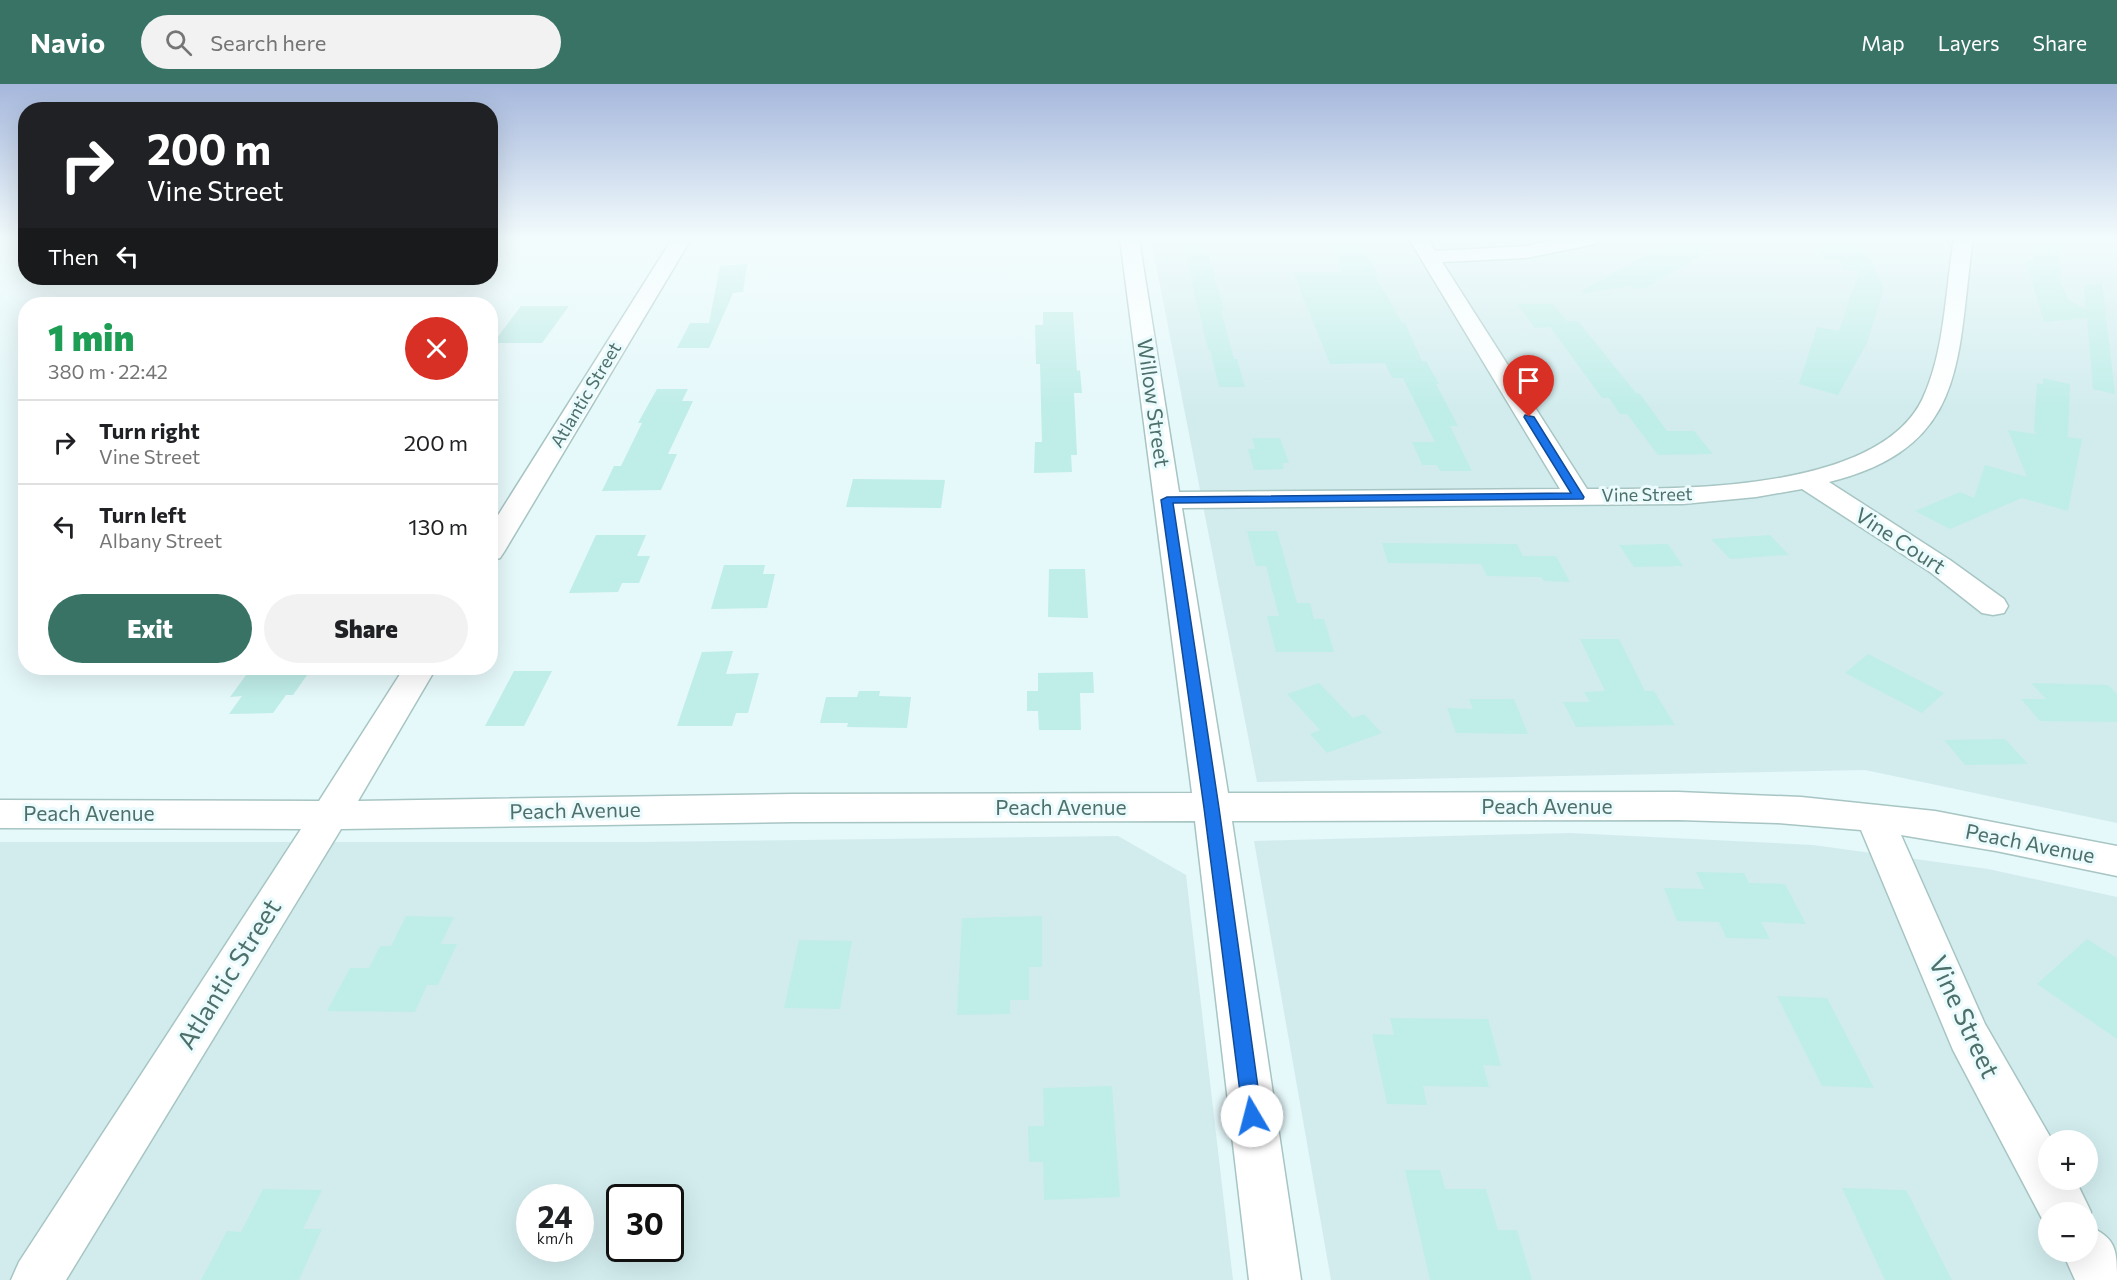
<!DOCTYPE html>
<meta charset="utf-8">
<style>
:root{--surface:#fff;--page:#f2f2f2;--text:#202124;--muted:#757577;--line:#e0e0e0;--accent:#387365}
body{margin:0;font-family:Commissioner,sans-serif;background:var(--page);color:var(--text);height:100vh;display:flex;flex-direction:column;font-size:22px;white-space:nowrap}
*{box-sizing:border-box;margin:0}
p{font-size:20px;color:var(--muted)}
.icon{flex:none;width:33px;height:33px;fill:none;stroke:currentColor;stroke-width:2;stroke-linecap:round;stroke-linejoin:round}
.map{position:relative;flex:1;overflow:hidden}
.sheet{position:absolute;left:18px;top:213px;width:480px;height:378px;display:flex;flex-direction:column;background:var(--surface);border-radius:24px;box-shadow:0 6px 24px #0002}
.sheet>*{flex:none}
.banner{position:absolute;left:18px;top:18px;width:480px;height:183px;border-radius:24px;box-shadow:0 6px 24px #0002;background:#202124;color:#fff;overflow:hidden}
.controls{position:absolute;left:2038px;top:1046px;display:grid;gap:12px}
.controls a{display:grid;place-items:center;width:60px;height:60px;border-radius:50%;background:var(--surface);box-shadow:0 6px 24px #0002;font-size:30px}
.speed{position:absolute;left:516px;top:1100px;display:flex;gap:12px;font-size:30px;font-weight:700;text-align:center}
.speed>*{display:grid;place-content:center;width:78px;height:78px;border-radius:50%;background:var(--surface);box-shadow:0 6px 24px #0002;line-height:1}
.speed small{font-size:15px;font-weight:400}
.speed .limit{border:3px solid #111;border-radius:9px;background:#fff;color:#111}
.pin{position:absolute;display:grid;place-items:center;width:51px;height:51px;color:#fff;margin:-62px -26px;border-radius:50% 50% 50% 0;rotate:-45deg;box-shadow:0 0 6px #0007}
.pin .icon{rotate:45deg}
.me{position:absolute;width:66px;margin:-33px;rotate:352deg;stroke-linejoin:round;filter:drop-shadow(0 0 4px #0008)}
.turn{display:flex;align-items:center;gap:21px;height:126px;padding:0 30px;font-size:27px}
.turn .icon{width:78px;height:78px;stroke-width:2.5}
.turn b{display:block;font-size:42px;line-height:51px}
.then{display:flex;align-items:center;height:57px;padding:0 30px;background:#0003;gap:12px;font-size:22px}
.round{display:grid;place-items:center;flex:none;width:63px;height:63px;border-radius:32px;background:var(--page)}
.head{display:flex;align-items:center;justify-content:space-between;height:102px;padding:0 30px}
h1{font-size:36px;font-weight:800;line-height:45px;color:#1e9e55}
.action{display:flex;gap:12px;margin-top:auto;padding:12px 30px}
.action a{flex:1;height:69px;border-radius:36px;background:var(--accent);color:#fff;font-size:24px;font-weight:800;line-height:69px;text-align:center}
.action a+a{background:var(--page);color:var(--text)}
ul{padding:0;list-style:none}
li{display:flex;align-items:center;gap:18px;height:84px;padding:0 30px;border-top:2px solid var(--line)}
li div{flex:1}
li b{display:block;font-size:22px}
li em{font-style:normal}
header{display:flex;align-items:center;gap:36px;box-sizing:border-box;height:84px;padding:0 30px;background:var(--accent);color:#fff}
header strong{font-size:28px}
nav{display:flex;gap:33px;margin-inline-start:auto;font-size:21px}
.search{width:420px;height:54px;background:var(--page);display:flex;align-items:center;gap:15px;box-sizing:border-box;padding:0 21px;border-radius:33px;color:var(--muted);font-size:22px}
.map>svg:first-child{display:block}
.residential{fill:#d2ecee;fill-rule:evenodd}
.building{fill:#bfede8}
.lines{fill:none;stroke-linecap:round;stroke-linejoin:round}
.minor-casing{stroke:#a7c5c3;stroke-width:3}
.minor{fill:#fff;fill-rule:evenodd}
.route{fill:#1a73e8;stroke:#114b97;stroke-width:1.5}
.labels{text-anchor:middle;stroke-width:6;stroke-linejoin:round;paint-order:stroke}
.far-street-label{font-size:18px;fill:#4d706b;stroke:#ebfbfd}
.street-label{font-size:21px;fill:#4d706b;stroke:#ebfbfd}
.near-street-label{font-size:26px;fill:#4d706b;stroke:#ebfbfd}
</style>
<header>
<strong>Navio</strong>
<div class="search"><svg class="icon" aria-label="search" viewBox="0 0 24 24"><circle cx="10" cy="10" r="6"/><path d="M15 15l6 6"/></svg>Search here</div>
<nav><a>Map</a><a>Layers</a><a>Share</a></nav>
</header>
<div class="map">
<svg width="2117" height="1196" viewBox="0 0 2117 1196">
<rect width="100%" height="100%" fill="#e5f8fa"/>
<path class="residential" d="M 1151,155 L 2117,155 L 2117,739 L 1865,686 L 1257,698 Z
M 1570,749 L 1813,761 L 1988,785 L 2117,813 L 2117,1196 L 1331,1196 L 1254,757 ZM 2049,1056 L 2088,1056 L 2088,1095 L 2049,1095 ZM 2049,1128 L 2088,1128 L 2088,1167 L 2049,1167 Z
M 1118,752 L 1186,791 L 1233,1196 L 0,1196 L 0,758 L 643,758 ZM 530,1113 L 580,1113 L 580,1164 L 530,1164 ZM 620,1113 L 670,1113 L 670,1164 L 620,1164 Z"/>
<path class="building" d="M 1182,155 L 1204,155 L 1224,226 L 1221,226 L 1234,275 L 1237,275 L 1245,303 L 1219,303 L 1210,266 L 1208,266 Z
M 1328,155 L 1358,155 L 1379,193 L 1376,193 L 1402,239 L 1405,239 L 1422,277 L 1426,277 L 1439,300 L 1436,300 L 1458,342 L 1450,342 L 1472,387 L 1440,387 L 1437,381 L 1422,381 L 1412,358 L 1435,358 L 1403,294 L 1392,294 L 1385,279 L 1330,280 L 1293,188 L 1342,188 L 1338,180 L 1341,180 Z
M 1677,155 L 1731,155 L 1648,203 L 1634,205 L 1630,202 L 1583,209 L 1582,206 Z
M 1816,155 L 1860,155 L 1884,204 L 1867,259 L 1838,311 L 1799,300 L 1817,243 L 1839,247 L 1859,187 L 1843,185 L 1841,177 L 1822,175 Z
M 2033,155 L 2058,155 L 2061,197 L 2068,216 L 2086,225 L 2084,201 L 2102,199 L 2115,310 L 2093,305 L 2087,234 L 2044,238 L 2026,177 L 2034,178 Z
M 747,180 L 743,208 L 733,209 L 709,264 L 677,264 L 690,239 L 709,239 L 720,182 Z
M 1517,220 L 1553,220 L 1567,237 L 1578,237 L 1636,309 L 1640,310 L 1667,347 L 1694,347 L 1713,370 L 1658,371 L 1627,330 L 1620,330 L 1609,314 L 1602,314 L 1550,243 L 1535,244 Z
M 521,222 L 569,222 L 542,259 L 493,259 Z
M 1043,228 L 1073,228 L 1077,287 L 1080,286 L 1082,309 L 1074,309 L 1077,371 L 1071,371 L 1072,388 L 1034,389 L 1035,358 L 1042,358 L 1040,280 L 1036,280 L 1035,241 L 1043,241 Z
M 2043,294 L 2070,300 L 2068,353 L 2082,355 L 2068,427 L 2022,414 L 1950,445 L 1915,427 L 1960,408 L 1974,414 L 1985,381 L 2027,393 L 2008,346 L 2036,350 L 2034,346 L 2037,299 L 2043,300 Z
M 657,305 L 688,305 L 682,317 L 693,317 L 668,370 L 677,370 L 661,406 L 602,407 L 614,382 L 621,382 L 642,339 L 638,339 Z
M 1252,354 L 1280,354 L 1289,379 L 1282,379 L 1284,385 L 1254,386 L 1248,365 L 1255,365 Z
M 853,395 L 945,396 L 941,424 L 846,423 Z
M 1247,447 L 1277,447 L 1297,519 L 1310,519 L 1314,535 L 1324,535 L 1334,568 L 1276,568 L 1267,532 L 1279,532 L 1266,482 L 1256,482 Z
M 596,451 L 646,451 L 637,472 L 650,472 L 639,499 L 622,499 L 618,508 L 569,509 Z
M 1770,451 L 1789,471 L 1730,475 L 1711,455 Z
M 1382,459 L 1517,460 L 1523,472 L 1556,472 L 1570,498 L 1544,497 L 1541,493 L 1487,492 L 1481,480 L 1388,479 Z
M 1668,460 L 1683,482 L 1634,483 L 1619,461 Z
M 724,481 L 765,481 L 763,490 L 775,490 L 767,524 L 711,525 Z
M 1049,485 L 1085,485 L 1088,534 L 1048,533 Z
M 1580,555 L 1619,555 L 1645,607 L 1654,607 L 1675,641 L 1576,643 L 1563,618 L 1590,618 L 1584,608 L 1605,607 Z
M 733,567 L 726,590 L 759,589 L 748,629 L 736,629 L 732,642 L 677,642 L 702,568 Z
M 1868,570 L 1944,609 L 1922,629 L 1845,589 Z
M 260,584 L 312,584 L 293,611 L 286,611 L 273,629 L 229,630 L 242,612 L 230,613 L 249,587 L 257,587 Z
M 514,587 L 552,587 L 524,642 L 485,642 Z
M 1093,588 L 1094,609 L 1080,609 L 1081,646 L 1039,646 L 1038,627 L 1027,627 L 1027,607 L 1038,607 L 1038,589 Z
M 1319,599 L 1353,634 L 1364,630 L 1382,649 L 1327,669 L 1310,650 L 1320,646 L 1287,610 Z
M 2031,599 L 2108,601 L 2117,610 L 2117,638 L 2040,637 L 2021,615 L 2046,615 Z
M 859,607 L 880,607 L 879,612 L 911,613 L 907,644 L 847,643 L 848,639 L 820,639 L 826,613 L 857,613 Z
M 1469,615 L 1514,615 L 1528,650 L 1456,649 L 1447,624 L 1473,625 Z
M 2005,655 L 2028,680 L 1965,681 L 1944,656 Z
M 1696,788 L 1744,789 L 1749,799 L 1785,800 L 1806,840 L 1761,838 L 1770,855 L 1726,854 L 1719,838 L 1677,837 L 1664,804 L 1704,805 Z
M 406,832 L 454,833 L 441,860 L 457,860 L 438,901 L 427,901 L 415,928 L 327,927 L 350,884 L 369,884 L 380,862 L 391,862 Z
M 1042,832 L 1042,883 L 1029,883 L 1029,916 L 1010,916 L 1010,930 L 957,931 L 962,834 Z
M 2087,855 L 2117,874 L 2117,955 L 2037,900 Z
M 799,856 L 852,857 L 840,925 L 784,924 Z
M 1777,912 L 1827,914 L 1874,1004 L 1822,1002 Z
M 1390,934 L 1488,935 L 1501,982 L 1483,981 L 1489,1003 L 1423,1002 L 1427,1021 L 1387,1020 L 1372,950 L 1394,951 Z
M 1112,1002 L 1120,1113 L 1044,1116 L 1043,1078 L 1029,1078 L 1028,1042 L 1044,1042 L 1043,1004 Z
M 1405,1086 L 1440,1086 L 1445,1105 L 1486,1105 L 1498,1146 L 1517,1146 L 1532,1196 L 1430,1196 Z
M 1842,1104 L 1906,1106 L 1952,1196 L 1885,1196 Z
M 263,1105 L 322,1106 L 303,1145 L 322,1145 L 299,1196 L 201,1196 L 227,1147 L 241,1148 Z"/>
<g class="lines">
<defs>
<path id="minor" d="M 672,155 L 691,155 L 504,468 L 500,474 L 490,477 L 490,444 Z
M 1120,155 L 1139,155 L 1179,408 L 1560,405 L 1409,155 L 1428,155 L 1435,167 L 1526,162 L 1560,155 L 1600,155 L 1598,159 L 1591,161 L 1526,174 L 1442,178 L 1587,405 C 1676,405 1876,409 1922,316 C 1945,268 1945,208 1954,155 L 1973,155 C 1956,274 1970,363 1829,398 L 1950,476 L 2004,515 L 2008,522 L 2004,529 L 1993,531 L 1982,529 L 1930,488 L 1802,405 L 1756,413 L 1683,420 L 1182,424 L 1228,709 L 1678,708 L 1801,713 L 1935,727 L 2117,762 L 2117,792 L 1996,767 L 1901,751 L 1985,940 L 2052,1056 L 2049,1056 L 2049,1095 L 2075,1095 L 2091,1128 L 2088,1135 L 2088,1128 L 2049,1128 L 2048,1146 L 1953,966 L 1861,746 L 1777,739 L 1678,736 L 1232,737 L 1301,1196 L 1249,1196 L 1195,737 L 793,738 L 341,745 L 66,1196 L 11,1196 L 19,1178 L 301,745 L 0,744 L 0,716 L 319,717 L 404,584 L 436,584 L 358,717 L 793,710 L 1192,709 Z
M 2088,1142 C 2117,1154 2117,1167 2117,1196 L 2075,1196 L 2062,1167 L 2088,1167 Z"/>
</defs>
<use href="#minor" class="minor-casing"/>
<use href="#minor" class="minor"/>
</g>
<linearGradient id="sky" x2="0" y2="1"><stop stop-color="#a5b7dc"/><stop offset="0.48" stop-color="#f3fcfd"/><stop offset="1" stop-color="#f3fcfd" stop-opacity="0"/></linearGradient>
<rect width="2117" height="323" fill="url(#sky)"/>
<path class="route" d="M 1525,331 L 1534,333 L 1584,413 L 1583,415 L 1173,419 L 1219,724 L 1262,1032 L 1259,1038 L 1252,1041 L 1246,1038 L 1243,1032 L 1204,724 L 1161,416 L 1167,413 L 1571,409 L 1524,333 Z"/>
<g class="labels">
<g class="far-street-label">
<text transform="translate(586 311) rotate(-59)" y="6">Atlantic Street</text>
<text transform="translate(1647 411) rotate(-1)" y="6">Vine Street</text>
</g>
<g class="street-label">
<text transform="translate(1153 319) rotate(82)" y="7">Willow Street</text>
<text transform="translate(1900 457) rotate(33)" y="7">Vine Court</text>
<text x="1547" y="730">Peach Avenue</text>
<text x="1061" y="731">Peach Avenue</text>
<text transform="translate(575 727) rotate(-1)" y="7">Peach Avenue</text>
<text x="89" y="737">Peach Avenue</text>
<text transform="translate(2030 760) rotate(11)" y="7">Peach Avenue</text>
</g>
<g class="near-street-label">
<text transform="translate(229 890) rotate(-58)" y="9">Atlantic Street</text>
<text transform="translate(1964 933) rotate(65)" y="9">Vine Street</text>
</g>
</g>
</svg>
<div class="controls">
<a>+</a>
<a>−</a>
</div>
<div class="speed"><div>24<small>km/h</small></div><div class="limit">30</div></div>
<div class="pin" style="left:1529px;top:333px;background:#d93025"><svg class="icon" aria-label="arrive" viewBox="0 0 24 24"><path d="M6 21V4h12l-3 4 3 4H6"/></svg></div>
<svg class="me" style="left:1252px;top:1032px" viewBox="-20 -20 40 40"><circle r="19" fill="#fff"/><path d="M0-13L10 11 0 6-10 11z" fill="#1a73e8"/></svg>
<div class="banner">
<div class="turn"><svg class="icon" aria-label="right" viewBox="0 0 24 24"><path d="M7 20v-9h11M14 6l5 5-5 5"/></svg><div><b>200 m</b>Vine Street</div></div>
<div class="then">Then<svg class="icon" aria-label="left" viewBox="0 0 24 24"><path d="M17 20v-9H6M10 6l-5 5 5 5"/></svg></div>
</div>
<section class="sheet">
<div class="head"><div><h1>1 min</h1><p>380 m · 22:42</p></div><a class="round" style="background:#d93025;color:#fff"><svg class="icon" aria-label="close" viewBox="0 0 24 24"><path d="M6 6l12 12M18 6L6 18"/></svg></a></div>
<ul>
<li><svg class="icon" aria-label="right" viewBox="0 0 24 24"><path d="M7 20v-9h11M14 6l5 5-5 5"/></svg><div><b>Turn right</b><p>Vine Street</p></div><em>200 m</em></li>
<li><svg class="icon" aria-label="left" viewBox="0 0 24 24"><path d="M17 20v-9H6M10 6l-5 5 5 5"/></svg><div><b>Turn left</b><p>Albany Street</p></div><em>130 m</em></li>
</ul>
<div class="action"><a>Exit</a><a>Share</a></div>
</section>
</div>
